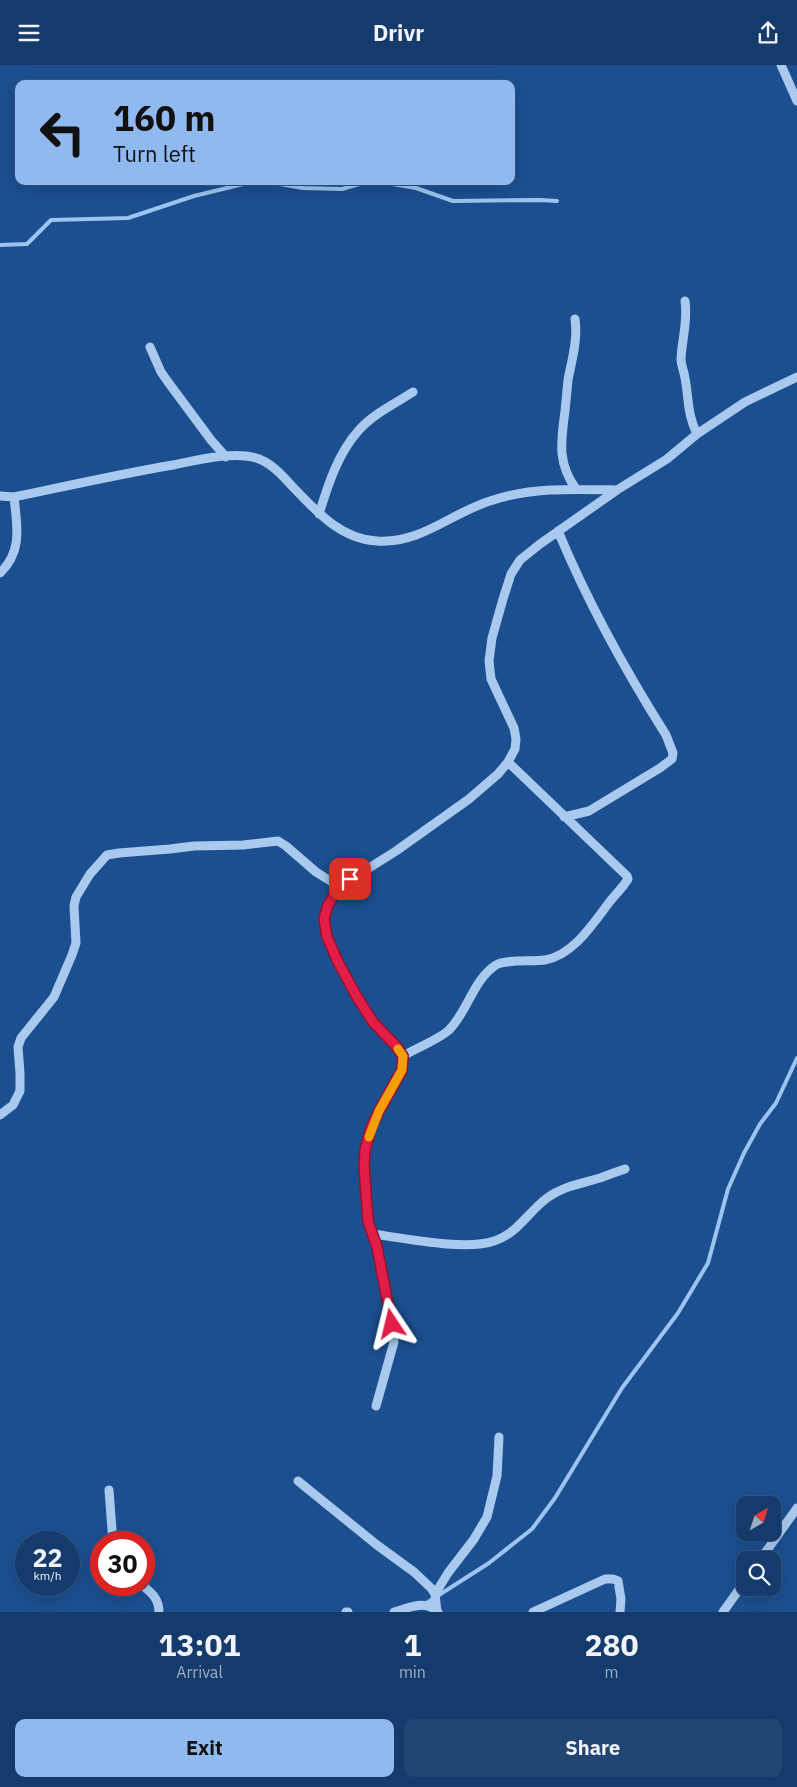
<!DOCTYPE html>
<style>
:root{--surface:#143b6b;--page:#214673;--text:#f1f3f6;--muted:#9dadc1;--line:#33557e;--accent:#90b9f0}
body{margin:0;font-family:"IBM Plex Sans",sans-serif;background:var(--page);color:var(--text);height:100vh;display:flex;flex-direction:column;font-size:19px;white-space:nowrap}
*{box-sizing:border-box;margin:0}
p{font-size:16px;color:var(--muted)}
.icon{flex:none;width:28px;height:28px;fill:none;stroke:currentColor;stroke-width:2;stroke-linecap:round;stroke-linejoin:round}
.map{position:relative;height:1547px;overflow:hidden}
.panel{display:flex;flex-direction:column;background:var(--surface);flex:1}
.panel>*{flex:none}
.banner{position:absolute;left:15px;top:15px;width:500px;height:105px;border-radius:10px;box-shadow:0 5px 20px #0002,0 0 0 1px var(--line);background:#90b9f0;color:#111;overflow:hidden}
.needle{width:32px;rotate:39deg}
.tools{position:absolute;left:736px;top:1431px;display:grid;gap:10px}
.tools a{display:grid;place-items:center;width:45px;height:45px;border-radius:10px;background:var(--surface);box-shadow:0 5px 20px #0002,0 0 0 1px var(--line);font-size:25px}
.speed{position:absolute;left:15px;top:1466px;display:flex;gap:10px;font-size:25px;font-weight:700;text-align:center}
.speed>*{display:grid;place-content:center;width:65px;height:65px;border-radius:50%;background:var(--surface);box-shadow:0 5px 20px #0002,0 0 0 1px var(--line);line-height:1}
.speed small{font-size:12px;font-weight:400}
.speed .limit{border:8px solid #d22;background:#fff;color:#111}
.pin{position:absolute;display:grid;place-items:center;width:42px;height:42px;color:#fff;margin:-21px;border-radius:10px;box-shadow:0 2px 8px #0006}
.me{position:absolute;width:55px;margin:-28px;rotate:350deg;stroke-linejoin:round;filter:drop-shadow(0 0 4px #0008)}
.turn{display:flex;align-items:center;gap:18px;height:105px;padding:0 15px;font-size:22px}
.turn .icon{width:65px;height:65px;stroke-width:2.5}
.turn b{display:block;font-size:35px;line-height:42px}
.eta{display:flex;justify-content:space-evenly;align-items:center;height:85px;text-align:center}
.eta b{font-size:30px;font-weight:700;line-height:35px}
.cta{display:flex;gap:10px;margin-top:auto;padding:10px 15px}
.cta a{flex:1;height:58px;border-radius:10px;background:var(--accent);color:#111;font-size:20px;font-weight:700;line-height:58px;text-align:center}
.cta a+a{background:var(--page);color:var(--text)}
header{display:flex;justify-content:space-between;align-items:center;height:65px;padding:0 15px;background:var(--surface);font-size:22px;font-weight:700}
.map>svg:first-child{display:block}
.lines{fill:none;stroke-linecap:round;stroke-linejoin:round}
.stream{stroke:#9cc4f0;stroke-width:4}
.minor{stroke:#a9c9ee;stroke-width:9}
.route-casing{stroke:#92132f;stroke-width:12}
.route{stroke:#e11d48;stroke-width:9}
.slow{stroke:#f59e0b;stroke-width:9}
</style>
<header><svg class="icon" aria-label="menu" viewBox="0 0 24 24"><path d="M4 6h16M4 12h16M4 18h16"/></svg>Drivr<svg class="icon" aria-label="share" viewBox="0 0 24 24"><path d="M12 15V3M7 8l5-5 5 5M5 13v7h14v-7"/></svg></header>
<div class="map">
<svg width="797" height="1547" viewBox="0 0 797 1547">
<rect width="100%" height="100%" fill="#1b4f8f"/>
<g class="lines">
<path class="stream" d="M 262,116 L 303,123 L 342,124 L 370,116
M 375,116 L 416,123 L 453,136 L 540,135 L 557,136
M 0,180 L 27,179 L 51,155 L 128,153 L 194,131 L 256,116
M 425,1539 L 489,1498 L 532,1464 L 555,1433 L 622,1323 L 678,1248 L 708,1198 L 728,1124 L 744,1088 L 760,1059 L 776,1038 L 797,993"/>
<path class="minor" d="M 781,0 L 797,36
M 685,236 C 688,257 682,273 681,294 C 681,300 684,306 685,313 C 689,334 687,349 697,369
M 575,254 C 578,275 572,294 568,315 C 567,325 566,336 565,346 C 561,376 557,398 576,424
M 150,282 L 161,307 L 168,317 L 211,375 L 226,392
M 0,431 L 14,432 C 67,421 120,409 173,400 C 197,395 236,385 259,394 C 272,399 282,410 291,420 C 315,445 340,474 377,476 C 421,479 451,448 490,436 C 531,422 575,424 617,425
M 319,449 C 328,420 338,388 359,365 C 373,349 396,338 413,327
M 558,466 C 588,538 625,605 666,670 L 673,688 L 672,694 L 660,703 L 589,746 L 564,752
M 0,508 C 23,486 17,461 14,432
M 403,991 C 416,983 438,975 449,965 C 468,946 473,915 496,900 C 506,894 532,897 545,895 C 574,890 594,857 611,835 C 617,828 623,822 628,814 L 627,811 L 508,697
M 0,1050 L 13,1040 L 20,1026 L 20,1008 L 18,982 L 21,973 L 54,932 L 72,890 L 76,878 L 74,841 L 76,832 L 90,809 L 107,790 L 119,788 L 170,784 L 194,781 L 243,780 L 278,776 L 286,781 L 316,807 L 332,817 L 343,821
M 373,1169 C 403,1173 466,1186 494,1176 C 517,1169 528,1147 547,1133 C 563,1121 581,1119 600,1113 C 608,1110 616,1107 625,1104
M 376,1341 L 394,1277 L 387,1234 L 377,1183 L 368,1155 L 364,1101 L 365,1085 L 371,1063 L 379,1046 L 401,1005 L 403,991 L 396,981 L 373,957 L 357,932 L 338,897 L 327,872 L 324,854 L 327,841 L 336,827 L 350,815 L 396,786 L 469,734 L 498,709 L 508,697 L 515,684 L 516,674 L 514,663 L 491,614 L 489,596 L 492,573 L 503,534 L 511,509 L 520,495 L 540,479 L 617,425 L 667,394 L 697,369 L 745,337 L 797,312
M 298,1416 L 377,1480 L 414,1507 L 431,1523 L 435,1529 L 437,1547
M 109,1425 L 113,1478
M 760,1495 L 797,1443
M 142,1520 C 152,1528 159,1534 159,1547
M 435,1529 L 448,1508 L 474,1474 L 487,1452 L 497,1411 L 499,1372
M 346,1547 L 348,1547
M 394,1547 C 409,1543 425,1534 438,1547
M 533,1547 L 605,1514 L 613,1514 L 618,1516 L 621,1534 L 620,1547
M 723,1547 L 745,1516"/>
</g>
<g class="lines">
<defs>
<path id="route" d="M 350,814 L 336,827 L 328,840 L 324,854 L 327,872 L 338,897 L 357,932 L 373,957 L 396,981 L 403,991 L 402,1005 L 379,1046 L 371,1063 L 365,1085 L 364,1101 L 368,1156 L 377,1182 L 392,1259"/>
</defs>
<use href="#route" class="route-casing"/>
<use href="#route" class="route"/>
<path class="slow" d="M 369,1072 L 379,1046 L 402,1005 L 403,991 L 398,984"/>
</g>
</svg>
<div class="tools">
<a><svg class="needle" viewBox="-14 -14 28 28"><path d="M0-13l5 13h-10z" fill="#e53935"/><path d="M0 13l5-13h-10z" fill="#9dadc1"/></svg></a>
<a><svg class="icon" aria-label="search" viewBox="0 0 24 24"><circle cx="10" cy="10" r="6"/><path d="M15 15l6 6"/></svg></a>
</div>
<div class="speed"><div>22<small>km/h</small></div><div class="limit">30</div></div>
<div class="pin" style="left:350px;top:814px;background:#d93025"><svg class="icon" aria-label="arrive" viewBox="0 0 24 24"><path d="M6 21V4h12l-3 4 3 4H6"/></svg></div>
<svg class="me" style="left:392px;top:1259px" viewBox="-20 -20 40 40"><path d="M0-17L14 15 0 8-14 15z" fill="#e11d48" stroke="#fff" stroke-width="4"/></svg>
<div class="banner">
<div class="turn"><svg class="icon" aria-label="left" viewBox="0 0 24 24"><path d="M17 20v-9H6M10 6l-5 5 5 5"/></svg><div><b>160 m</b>Turn left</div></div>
</div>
</div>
<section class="panel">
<div class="eta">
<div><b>13:01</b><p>Arrival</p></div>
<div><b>1</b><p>min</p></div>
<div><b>280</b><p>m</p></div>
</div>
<div class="cta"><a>Exit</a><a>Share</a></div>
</section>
